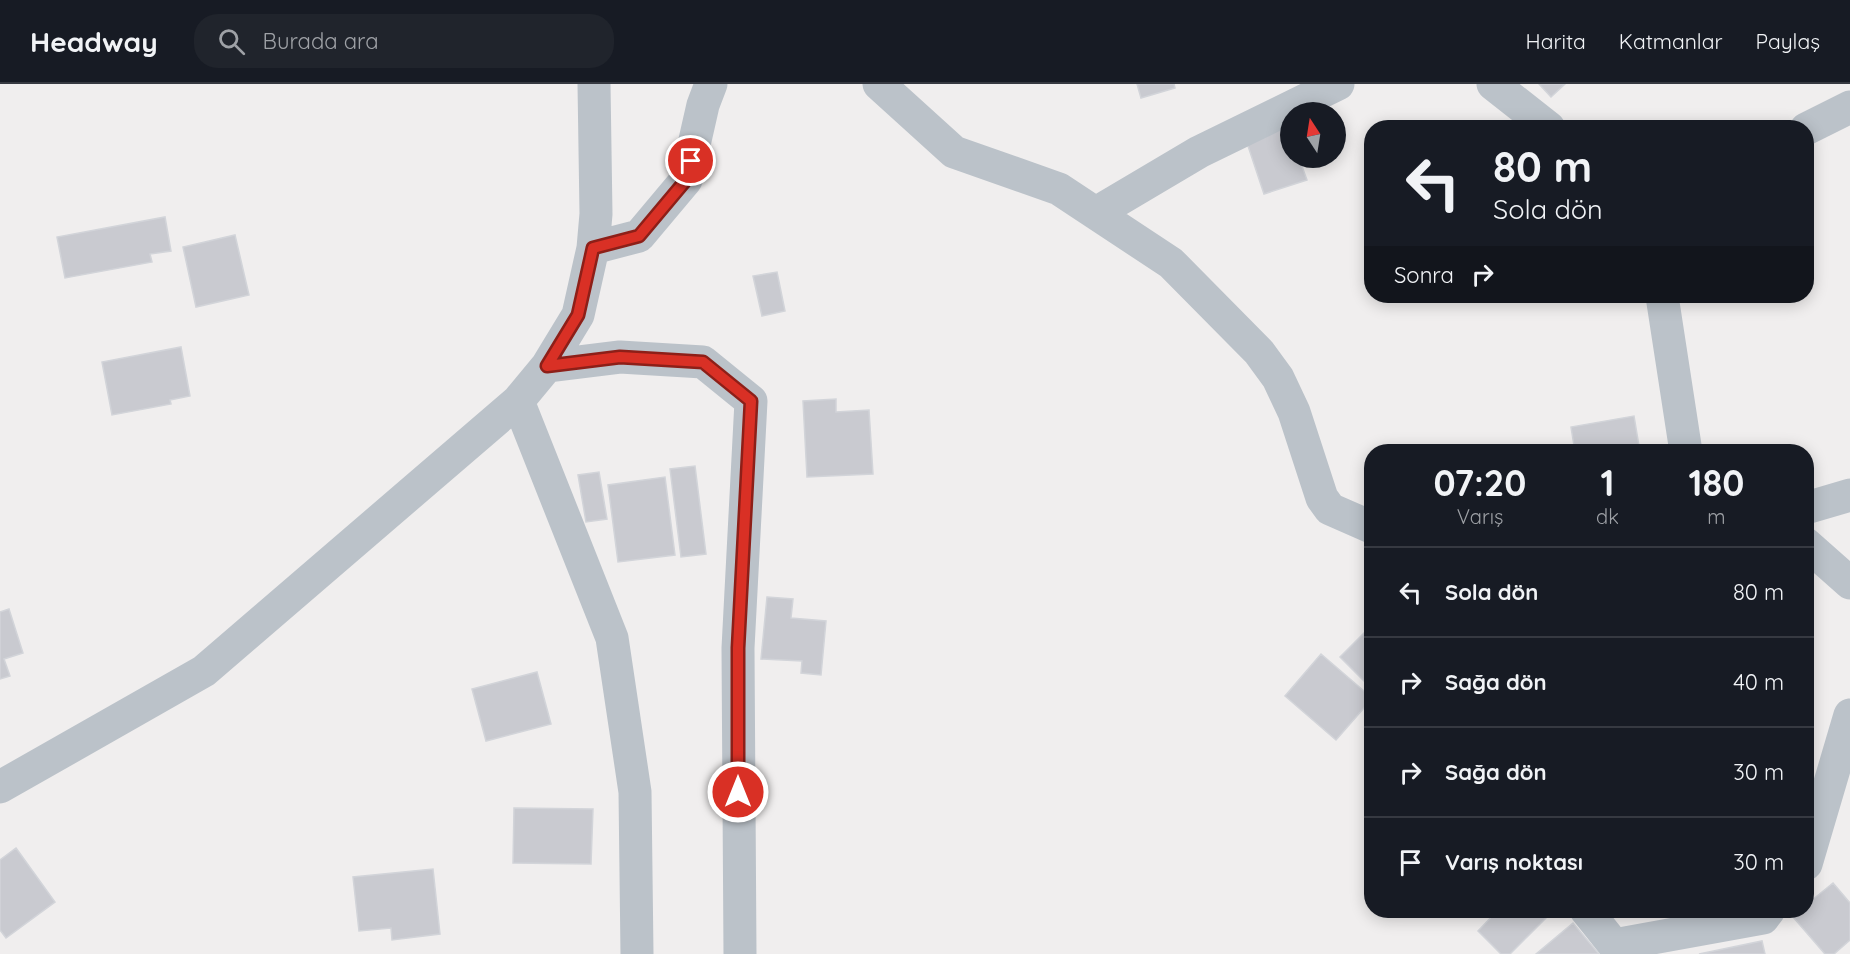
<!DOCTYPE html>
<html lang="tr">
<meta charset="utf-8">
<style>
:root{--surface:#171b24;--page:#20242c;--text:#f1f3f6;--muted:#9ea1a6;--line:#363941}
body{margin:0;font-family:Quicksand,sans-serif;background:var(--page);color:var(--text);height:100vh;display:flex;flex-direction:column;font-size:22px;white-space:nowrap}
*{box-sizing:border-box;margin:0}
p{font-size:20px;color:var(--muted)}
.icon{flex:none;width:33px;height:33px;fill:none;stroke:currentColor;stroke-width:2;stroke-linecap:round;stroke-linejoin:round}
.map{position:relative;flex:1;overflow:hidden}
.drawer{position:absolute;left:1364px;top:360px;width:450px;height:474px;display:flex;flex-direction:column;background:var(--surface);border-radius:24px;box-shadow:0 3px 15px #0003}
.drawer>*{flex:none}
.banner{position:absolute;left:1364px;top:36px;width:450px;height:183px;border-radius:24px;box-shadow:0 3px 15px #0003;background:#171b24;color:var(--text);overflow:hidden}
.needle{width:39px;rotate:348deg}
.buttons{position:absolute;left:1280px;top:18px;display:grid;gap:12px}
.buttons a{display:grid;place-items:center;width:66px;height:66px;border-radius:50%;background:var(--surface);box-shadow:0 3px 15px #0003;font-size:30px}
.pin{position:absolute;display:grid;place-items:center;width:51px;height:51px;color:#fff;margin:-26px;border:3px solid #fff;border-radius:50%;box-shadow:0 2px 6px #0007}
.me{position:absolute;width:66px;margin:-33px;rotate:0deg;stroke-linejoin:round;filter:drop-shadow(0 0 4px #0008)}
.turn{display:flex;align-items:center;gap:21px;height:126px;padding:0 30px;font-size:27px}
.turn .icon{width:78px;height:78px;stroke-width:2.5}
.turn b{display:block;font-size:42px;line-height:51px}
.then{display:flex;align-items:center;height:57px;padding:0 30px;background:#0003;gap:12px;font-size:22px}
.eta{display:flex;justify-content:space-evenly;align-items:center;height:102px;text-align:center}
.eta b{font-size:36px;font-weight:700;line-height:42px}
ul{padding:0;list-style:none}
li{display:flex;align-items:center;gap:18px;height:90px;padding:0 30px;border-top:2px solid var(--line)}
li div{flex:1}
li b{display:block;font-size:22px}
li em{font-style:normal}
header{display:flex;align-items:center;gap:36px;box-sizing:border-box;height:84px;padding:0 30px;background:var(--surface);border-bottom:2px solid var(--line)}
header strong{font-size:28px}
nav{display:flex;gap:33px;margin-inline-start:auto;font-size:21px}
.search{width:420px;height:54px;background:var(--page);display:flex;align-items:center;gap:15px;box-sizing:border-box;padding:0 21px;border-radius:24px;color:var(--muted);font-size:22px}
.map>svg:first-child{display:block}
.building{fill:#c9cad0;stroke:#d2d4d9;stroke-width:1.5}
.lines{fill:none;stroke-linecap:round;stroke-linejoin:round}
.minor{stroke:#bbc2c9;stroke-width:33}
.route-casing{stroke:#8d1f18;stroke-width:15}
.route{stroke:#d93025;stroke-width:10}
</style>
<header>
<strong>Headway</strong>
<div class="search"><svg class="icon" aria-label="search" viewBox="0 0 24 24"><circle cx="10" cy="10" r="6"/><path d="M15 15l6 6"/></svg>Burada ara</div>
<nav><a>Harita</a><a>Katmanlar</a><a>Paylaş</a></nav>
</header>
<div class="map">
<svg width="1850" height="870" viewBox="0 0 1850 870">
<rect width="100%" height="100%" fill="#f0eeee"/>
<path class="building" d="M 1137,0 L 1174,0 L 1175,4 L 1141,14 Z
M 1539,0 L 1565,0 L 1551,13 Z
M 1288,41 L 1290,46 L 1290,74 L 1299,74 L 1307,96 L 1264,110 L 1246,56 Z
M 165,133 L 171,167 L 150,170 L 152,178 L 65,194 L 57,153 Z
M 235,151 L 249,211 L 196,223 L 183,163 Z
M 777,188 L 785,227 L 762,232 L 753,192 Z
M 181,263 L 190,312 L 170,316 L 171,320 L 112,331 L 102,278 Z
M 836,315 L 836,328 L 869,326 L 873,390 L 807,393 L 803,317 Z
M 1634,332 L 1640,368 L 1575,368 L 1571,343 Z
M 695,382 L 706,470 L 681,473 L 670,385 Z
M 599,388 L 607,435 L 586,438 L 578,391 Z
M 665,393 L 675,471 L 618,478 L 608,401 Z
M 767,513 L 793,515 L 791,534 L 826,537 L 821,591 L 801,589 L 802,577 L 761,575 Z
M 9,525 L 23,569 L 4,575 L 10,592 L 0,595 L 0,528 Z
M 1371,542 L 1371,604 L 1340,573 Z
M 1321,570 L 1371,613 L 1371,616 L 1336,656 L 1285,612 Z
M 537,588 L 551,640 L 486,657 L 472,605 Z
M 514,724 L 593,725 L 591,780 L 513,779 Z
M 16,764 L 55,818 L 6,854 L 0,846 L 0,776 Z
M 433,785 L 440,850 L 392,856 L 391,844 L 359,847 L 353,793 Z
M 1833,799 L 1850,819 L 1850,856 L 1834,870 L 1825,870 L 1793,833 L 1800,826 L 1806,826 L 1806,821 Z
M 1498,826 L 1554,826 L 1510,870 L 1501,870 L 1478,847 Z
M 1573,839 L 1599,870 L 1536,870 Z
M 1762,857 L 1765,870 L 1699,870 Z"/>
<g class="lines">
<path class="minor" d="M 879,0 L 954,68 L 1059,105 L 1171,179 L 1259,268 L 1278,294 L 1294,328 L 1322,414 L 1330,425 L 1371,443
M 1493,0 L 1549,44
M 1806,45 L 1850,23
M 1096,129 L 1199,68 L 1338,0
M 593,164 L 639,152 L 686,96 L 703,21 L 711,0
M 1662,212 L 1686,368
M 547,282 L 620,273 L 703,278 L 751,317 L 738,564 L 740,870
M 518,317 L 612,554 L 635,708 L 637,870
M 1806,424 L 1850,411
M 1806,460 L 1850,499
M 0,703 L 204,587 L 518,317 L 547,282 L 578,231 L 593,164 L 596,130 L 594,0
M 1806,780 L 1850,631
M 1586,826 L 1614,861 L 1763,834 L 1769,826"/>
</g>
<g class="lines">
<defs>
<path id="route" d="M 691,77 L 686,96 L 639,152 L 593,164 L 578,231 L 547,282 L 620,273 L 703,278 L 751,317 L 738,564 L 738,708"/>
</defs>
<use href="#route" class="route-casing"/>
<use href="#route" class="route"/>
</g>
</svg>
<div class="buttons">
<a><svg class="needle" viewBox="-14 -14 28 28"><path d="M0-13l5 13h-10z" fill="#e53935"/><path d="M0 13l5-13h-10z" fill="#9ea1a6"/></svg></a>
</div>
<div class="pin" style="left:691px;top:77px;background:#d93025"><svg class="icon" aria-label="arrive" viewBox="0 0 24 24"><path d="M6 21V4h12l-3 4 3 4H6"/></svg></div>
<svg class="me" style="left:738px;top:708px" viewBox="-20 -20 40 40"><circle r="17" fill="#d93025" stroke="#fff" stroke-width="3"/><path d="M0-11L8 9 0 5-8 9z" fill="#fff"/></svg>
<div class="banner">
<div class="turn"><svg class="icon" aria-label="left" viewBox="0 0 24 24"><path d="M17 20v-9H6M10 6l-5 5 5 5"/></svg><div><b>80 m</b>Sola dön</div></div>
<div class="then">Sonra<svg class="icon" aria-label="right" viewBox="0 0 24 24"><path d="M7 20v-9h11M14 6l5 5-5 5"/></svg></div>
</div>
<section class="drawer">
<div class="eta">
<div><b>07:20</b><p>Varış</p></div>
<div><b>1</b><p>dk</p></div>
<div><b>180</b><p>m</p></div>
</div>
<ul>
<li><svg class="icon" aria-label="left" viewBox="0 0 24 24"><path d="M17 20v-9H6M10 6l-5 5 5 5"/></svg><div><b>Sola dön</b></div><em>80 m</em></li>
<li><svg class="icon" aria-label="right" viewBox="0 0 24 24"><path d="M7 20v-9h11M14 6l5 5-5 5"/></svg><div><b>Sağa dön</b></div><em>40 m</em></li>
<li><svg class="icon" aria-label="right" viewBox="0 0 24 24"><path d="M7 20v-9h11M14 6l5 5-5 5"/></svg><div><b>Sağa dön</b></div><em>30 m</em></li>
<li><svg class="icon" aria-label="arrive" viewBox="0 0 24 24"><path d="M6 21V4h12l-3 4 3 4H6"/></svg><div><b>Varış noktası</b></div><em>30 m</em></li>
</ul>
</section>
</div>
